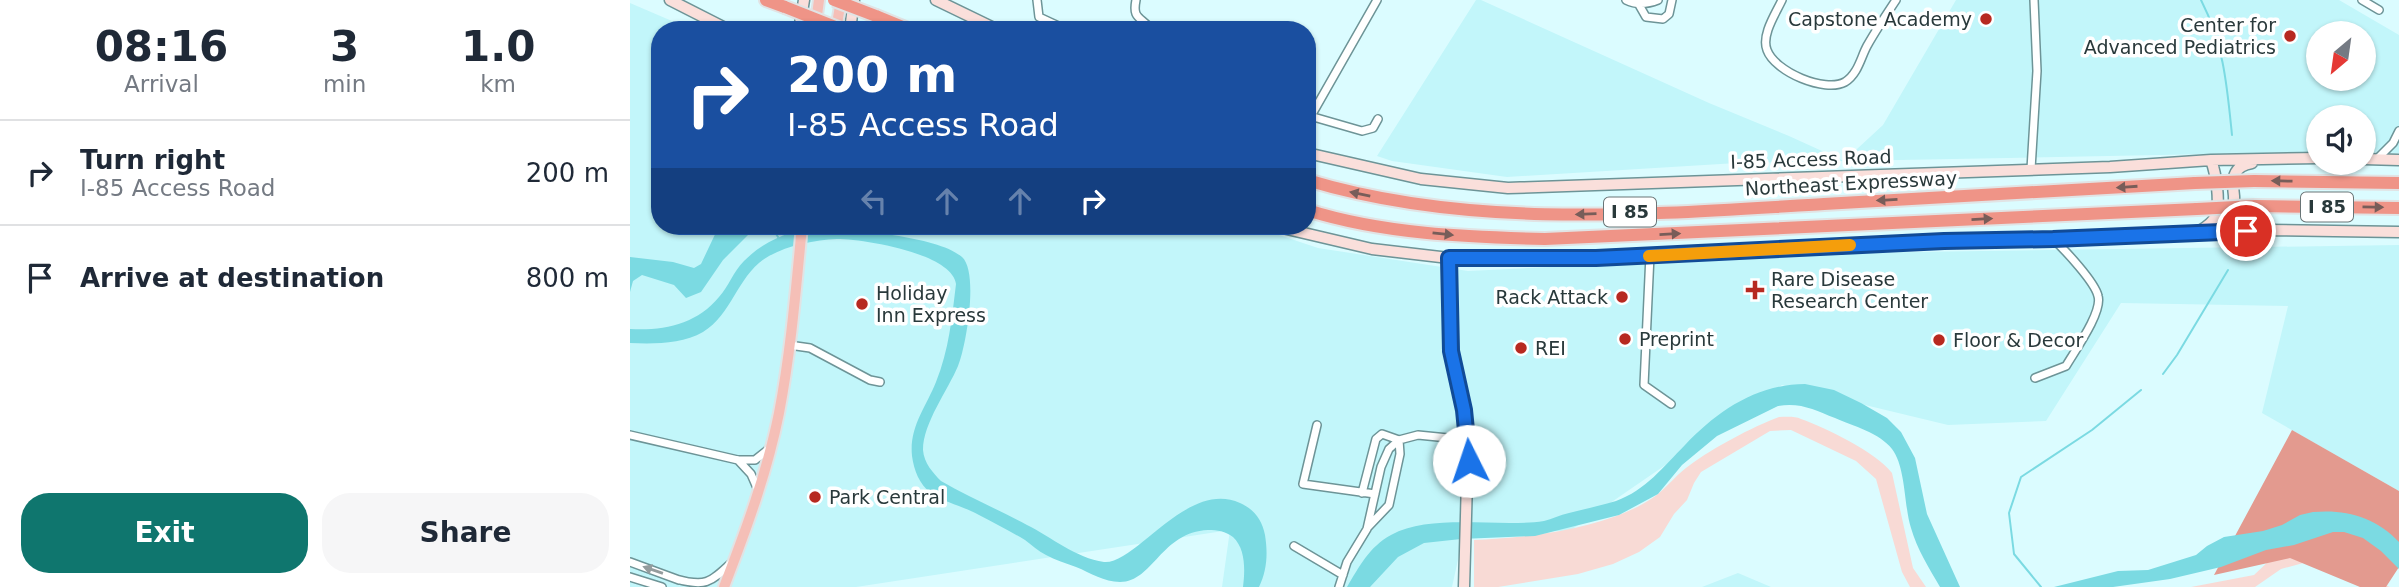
<!DOCTYPE html>
<style>
:root{--surface:#fff;--page:#f6f6f7;--text:#1f2937;--muted:#747a83;--line:#e0e1e3;--accent:#0f766e}
body{margin:0;font-family:"DejaVu Sans",sans-serif;background:var(--page);color:var(--text);height:100vh;display:flex;flex-direction:column;font-size:26px;white-space:nowrap}
*{box-sizing:border-box;margin:0}
p{font-size:23px;color:var(--muted)}
.icon{flex:none;width:38px;height:38px;fill:none;stroke:currentColor;stroke-width:2;stroke-linecap:round;stroke-linejoin:round}
.map{position:relative;flex:1;overflow:hidden}
.panel{display:flex;flex-direction:column;background:var(--surface);width:630px}
.panel>*{flex:none}
.top-card{position:absolute;left:21px;top:21px;width:665px;height:214px;border-radius:28px;box-shadow:0 2px 5px #0004;background:#1a4fa0;color:#fff;overflow:hidden}
.needle{width:46px;rotate:209deg}
.fabs{position:absolute;left:1676px;top:21px;display:grid;gap:14px}
.fabs a{display:grid;place-items:center;width:70px;height:70px;border-radius:50%;background:var(--surface);box-shadow:0 2px 5px #0004;font-size:35px}
.pin{position:absolute;display:grid;place-items:center;width:60px;height:60px;color:#fff;margin:-30px;border:4px solid #fff;border-radius:50%;box-shadow:0 2px 7px #0007}
.me{position:absolute;width:77px;margin:-38px;rotate:356deg;stroke-linejoin:round;filter:drop-shadow(0 0 5px #0008)}
.turn{display:flex;align-items:center;gap:24px;height:147px;padding:0 21px;font-size:32px}
.turn .icon{width:91px;height:91px;stroke-width:2.5}
.turn b{display:block;font-size:49px;line-height:60px}
.lanes{display:flex;align-items:center;height:66px;padding:0 21px;background:#0003;justify-content:center;gap:35px;direction:ltr}
.lanes .off{opacity:.35}
.eta{display:flex;justify-content:space-evenly;align-items:center;height:119px;text-align:center}
.eta b{font-size:42px;font-weight:600;line-height:49px}
.button{display:flex;gap:14px;margin-top:auto;padding:14px 21px}
.button a{flex:1;height:80px;border-radius:28px;background:var(--accent);color:#fff;font-size:28px;font-weight:600;line-height:80px;text-align:center}
.button a+a{background:var(--page);color:var(--text)}
ul{padding:0;list-style:none}
li{display:flex;align-items:center;gap:21px;height:105px;padding:0 21px;border-top:2px solid var(--line)}
li div{flex:1}
li b{display:block;font-size:26px}
li em{font-style:normal}
main{display:flex;flex:1;min-height:0}
.map>svg:first-child{display:block}
.built{fill:#c2f6fa;fill-rule:evenodd}
.green{fill:#f8dad5}
.forest{fill:#e39a8f}
.water{fill:#7bdae2}
.lines{fill:none;stroke-linecap:round;stroke-linejoin:round}
.stream{stroke:#7bdae2;stroke-width:2}
.street-casing{stroke:#6d9497;stroke-width:10}
.secondary-casing{stroke:#6d9497;stroke-width:13}
.primary-casing{stroke:#e1e3e4;stroke-width:14}
.highway-casing{stroke:#e1e3e4;stroke-width:16}
.street{stroke:#fff;stroke-width:7}
.secondary{stroke:#fadfdb;stroke-width:10}
.primary{stroke:#f5bfb7;stroke-width:10}
.highway{stroke:#ef9487;stroke-width:12}
.highway-bridge-casing{stroke:#e1e3e4;stroke-width:16;stroke-linecap:butt}
.highway-bridge{stroke:#ef9487;stroke-width:12}
.oneway{fill:#785d59}
.oneway2{fill:#949c9d}
.route-casing{stroke:#114b97;stroke-width:18}
.route{stroke:#1a73e8;stroke-width:12}
.slow{stroke:#f59e0b;stroke-width:12}
.poi-dot{fill:#b72920;stroke:#fff;stroke-width:2.5}
.labels{text-anchor:middle;stroke-width:7;stroke-linejoin:round;paint-order:stroke}
.shield{fill:#fff;stroke:#697476;stroke-width:2}
.shield-label{font-size:18px;font-weight:bold;fill:#29393b}
.poi-label{font-size:19px;fill:#29393b;stroke:#fff;text-anchor:start}
.street-label{font-size:19px;fill:#29393b;stroke:#fff}
</style>
<main>
<section class="panel">
<div class="eta">
<div><b>08:16</b><p>Arrival</p></div>
<div><b>3</b><p>min</p></div>
<div><b>1.0</b><p>km</p></div>
</div>
<ul>
<li><svg class="icon" aria-label="right" viewBox="0 0 24 24"><path d="M7 20v-9h11M14 6l5 5-5 5"/></svg><div><b>Turn right</b><p>I-85 Access Road</p></div><em>200 m</em></li>
<li><svg class="icon" aria-label="arrive" viewBox="0 0 24 24"><path d="M6 21V4h12l-3 4 3 4H6"/></svg><div><b>Arrive at destination</b></div><em>800 m</em></li>
</ul>
<div class="button"><a>Exit</a><a>Share</a></div>
</section>
<div class="map">
<svg width="1769" height="587" viewBox="0 0 1769 587">
<rect width="100%" height="100%" fill="#dbfcff"/>
<path class="built" d="M 846,0 L 851,0 L 1079,103 L 1159,136 L 1214,161 L 1253,125 L 1326,0 L 1709,0 L 1769,35 L 1769,153 L 1734,152 L 1734,117 L 1689,117 L 1689,152 L 1107,163 L 877,177 L 762,161 L 747,156 ZM 1689,33 L 1734,33 L 1734,79 L 1689,79 Z
M 0,3 L 63,30 L 30,30 L 30,226 L 622,226 L 688,248 L 838,271 L 1216,253 L 1769,245 L 1769,491 L 1632,413 L 1658,306 L 1491,303 L 1416,421 L 1318,425 L 1152,385 L 938,532 L 836,523 L 822,587 L 592,587 L 600,530 L 226,587 L 0,587 Z
M 1108,573 L 1141,587 L 1072,587 Z"/>
<path class="green" d="M 1149,417 C 1156,417 1165,416 1171,419 C 1196,428 1246,452 1262,473 L 1283,568 L 1296,587 L 1280,587 L 1272,572 L 1246,479 L 1226,461 L 1161,430 L 1140,431 L 1071,472 L 1064,483 L 1057,500 L 1044,514 L 1030,537 L 1009,552 L 983,564 L 948,574 L 868,587 L 844,587 L 844,540 C 898,538 984,528 1028,494 C 1039,485 1048,473 1060,465 C 1083,448 1122,427 1149,417 Z
M 1664,550 L 1760,587 L 1730,587 L 1684,560 L 1651,569 L 1625,587 L 1561,587 L 1624,575 L 1642,558 Z"/>
<path class="forest" d="M 1662,430 L 1769,491 L 1769,567 L 1756,587 L 1730,587 L 1660,558 L 1584,575 Z"/>
<path class="water" d="M 89,226 L 126,227 L 93,260 L 71,292 L 56,298 L 44,285 L 12,275 L 3,281 L 0,292 L 0,257 L 43,262 L 64,268 L 71,264 Z
M 192,226 C 225,231 308,236 332,257 C 349,272 336,347 328,366 C 318,390 293,423 293,450 C 294,463 303,473 311,481 C 339,497 369,510 397,525 C 421,537 446,558 474,562 C 506,565 557,479 610,503 C 624,509 632,520 635,535 C 638,554 637,570 629,587 L 613,587 C 615,571 616,549 603,537 C 595,531 588,530 578,530 C 531,532 523,582 490,582 C 474,582 461,573 446,567 C 436,563 425,560 416,555 C 408,551 402,545 395,540 C 380,531 364,523 349,515 C 333,506 315,503 301,493 C 289,484 284,470 282,456 C 279,427 296,407 306,382 C 319,350 322,317 326,284 C 322,253 233,239 207,239 C 185,240 159,245 139,256 C 108,273 103,314 73,332 C 52,344 24,344 0,343 L 0,329 C 34,331 67,324 89,297 C 99,286 103,272 114,261 C 136,239 162,230 192,226 Z
M 1175,384 L 1204,390 L 1231,403 L 1257,418 L 1271,432 L 1285,458 L 1297,514 L 1330,587 L 1310,587 C 1299,568 1287,549 1281,528 C 1274,507 1276,467 1262,449 C 1250,433 1223,426 1205,418 C 1185,410 1170,402 1148,406 L 1087,436 L 1052,465 L 1028,494 L 989,515 L 905,536 L 831,539 L 794,543 L 768,557 L 740,587 L 717,587 C 729,567 739,547 761,535 C 801,513 868,528 914,521 C 922,519 930,515 939,513 C 954,509 970,506 986,501 C 1016,490 1033,467 1055,445 C 1087,411 1127,384 1175,384 Z
M 1683,512 C 1716,509 1746,517 1769,542 L 1769,569 L 1751,551 L 1733,538 L 1714,532 L 1703,532 L 1664,545 L 1636,550 L 1591,567 L 1540,579 L 1483,587 L 1424,587 L 1488,571 L 1518,570 L 1566,555 L 1577,546 L 1594,537 L 1633,531 L 1652,525 L 1670,515 Z"/>
<g class="lines">
<path class="stream" d="M 1571,0 C 1594,45 1597,86 1602,135
M 141,226 L 148,237
M 1533,374 L 1547,355 L 1598,270
M 1411,587 L 1384,554 L 1379,513 L 1391,477 L 1462,430 L 1511,390"/>
<defs>
<path id="street" d="M 407,0 L 409,17 L 437,30
M 506,0 C 502,20 511,16 522,30
M 996,0 C 1006,5 1018,4 1028,0
M 1152,0 C 1146,13 1131,35 1137,50 C 1145,72 1195,93 1215,82 C 1228,74 1231,57 1237,46 C 1246,30 1256,15 1266,0
M 1732,0 L 1749,10
M 1008,3 L 1016,17 L 1033,19 L 1039,14 L 1042,0
M 680,116 L 732,131 L 743,128 L 748,119
M 681,116 L 747,0
M 1747,159 L 1763,143 L 1769,131
M 1401,169 L 1407,71 L 1404,0
M 1020,255 L 1014,385 L 1041,404
M 159,345 L 180,348 L 240,380 L 250,382
M 1405,378 L 1436,366 C 1444,352 1473,312 1468,296 C 1465,282 1434,249 1423,239
M 687,425 L 673,484 L 745,494
M 0,435 L 108,460 L 125,460 L 140,448
M 108,460 L 121,474 L 128,490
M 732,493 L 746,439 L 752,434 L 769,440 L 770,454 L 759,505 L 738,527
M 664,546 L 713,575
M 0,562 L 49,580
M 0,577 L 32,587
M 46,579 C 75,587 80,583 101,563
M 709,587 L 717,562 L 737,529 L 751,467 L 759,449 L 769,440 L 788,435 L 838,440"/>
<path id="secondary" d="M 40,0 L 99,30
M 306,0 L 368,30
M 169,30 L 174,0
M 220,30 L 224,0
M 677,153 L 791,179 L 878,188 L 1480,167 L 1581,160 L 1689,158
M 1734,159 L 1769,160
M 1622,163 C 1602,166 1602,180 1604,196 C 1604,204 1604,212 1608,218 C 1613,224 1621,225 1628,228
M 644,226 L 742,249 L 819,258 L 875,260 L 966,259 L 1314,241 L 1423,239 L 1536,233 L 1636,230 L 1769,232
M 1568,232 C 1574,228 1582,224 1585,217 C 1591,203 1586,174 1581,160
M 819,258 L 821,351 L 834,410 L 838,445 L 834,587"/>
<path id="primary" d="M 185,30 L 189,0
M 206,30 L 211,0
M 94,587 C 116,530 137,473 149,413 C 161,351 166,288 172,226"/>
<path id="highway" d="M 136,0 L 155,7
M 246,16 L 280,30
M 677,180 C 842,230 1025,214 1194,204 C 1318,196 1442,190 1565,183
M 1624,181 L 1769,183
M 1625,206 L 1769,208
M 677,210 C 753,234 836,237 915,239 L 1567,209"/>
</defs>
<use href="#street" class="street-casing"/>
<use href="#secondary" class="secondary-casing"/>
<use href="#primary" class="primary-casing"/>
<use href="#highway" class="highway-casing"/>
<use href="#street" class="street"/>
<use href="#secondary" class="secondary"/>
<use href="#primary" class="primary"/>
<use href="#highway" class="highway"/>
<defs>
<path id="highway-bridge" d="M 204,0 L 246,16
M 155,7 L 213,30
M 1565,183 L 1624,181
M 1567,209 L 1625,206"/>
</defs>
<use href="#highway-bridge" class="highway-bridge-casing"/>
<use href="#highway-bridge" class="highway-bridge"/>
</g>
<defs><path id="oneway-solid" d="M-6-.8H1V-3.2L6.5 0L1 3.2V.8H-6Z" transform="scale(1.75)"/></defs>
<g class="oneway">
<use href="#oneway-solid" transform="translate(1652 181) rotate(-179)"/>
<use href="#oneway-solid" transform="translate(1497 187) rotate(176)"/>
<use href="#oneway-solid" transform="translate(730 194) rotate(-168)"/>
<use href="#oneway-solid" transform="translate(1257 200) rotate(177)"/>
<use href="#oneway-solid" transform="translate(1743 207) rotate(1)"/>
<use href="#oneway-solid" transform="translate(956 214) rotate(178)"/>
<use href="#oneway-solid" transform="translate(1352 219) rotate(-3)"/>
<use href="#oneway-solid" transform="translate(813 234) rotate(6)"/>
<use href="#oneway-solid" transform="translate(1040 234) rotate(-3)"/>
</g>
<use class="oneway2" href="#oneway-solid" transform="translate(23 570) rotate(-161)"/>
<g class="lines">
<defs>
<path id="route" d="M 839,461 L 834,410 L 821,351 L 819,258 L 966,258 L 1314,241 L 1423,239 L 1616,231"/>
</defs>
<use href="#route" class="route-casing"/>
<use href="#route" class="route"/>
<path class="slow" d="M 1019,256 L 1220,245"/>
</g>
<g class="poi-dot">
<circle cx="1356" cy="19" r="7"/>
<circle cx="1660" cy="36" r="7"/>
<path d="M1121.5 279.5h7v7h7v7h-7v7h-7v-7h-7v-7h7z"/>
<circle cx="992" cy="297" r="7"/>
<circle cx="232" cy="304" r="7"/>
<circle cx="995" cy="339" r="7"/>
<circle cx="1309" cy="340" r="7"/>
<circle cx="891" cy="348" r="7"/>
<circle cx="185" cy="497" r="7"/>
</g>
<g class="labels">
<g class="shield">
<rect x="1671" y="192.5" width="52" height="29" rx="5"/>
<rect x="974" y="197.5" width="52" height="29" rx="5"/>
</g>
<g class="shield-label">
<text x="1697" y="213">I 85</text>
<text x="1000" y="218">I 85</text>
</g>
<g class="poi-label">
<text x="1342" y="26" text-anchor="end">Capstone Academy</text>
<text x="1646" y="32" text-anchor="end">Center for<tspan x="1646" dy="22">Advanced Pediatrics</tspan></text>
<text x="1141" y="286">Rare Disease<tspan x="1141" dy="22">Research Center</tspan></text>
<text x="246" y="300">Holiday<tspan x="246" dy="22">Inn Express</tspan></text>
<text x="978" y="304" text-anchor="end">Rack Attack</text>
<text x="1009" y="346">Preprint</text>
<text x="1323" y="347">Floor &amp; Decor</text>
<text x="905" y="355">REI</text>
<text x="199" y="504">Park Central</text>
</g>
<g class="street-label">
<text transform="translate(1181 159) rotate(-2)" y="7">I-85 Access Road</text>
<text transform="translate(1221 183) rotate(-3)" y="7">Northeast Expressway</text>
</g>
</g>
</svg>
<div class="fabs">
<a><svg class="needle" viewBox="-14 -14 28 28"><path d="M0-13l5 13h-10z" fill="#e53935"/><path d="M0 13l5-13h-10z" fill="#747a83"/></svg></a>
<a><svg class="icon" aria-label="sound" viewBox="0 0 24 24"><path d="M4 9h4l5-4v14l-5-4H4zM17 9q2 3 0 6"/></svg></a>
</div>
<div class="pin" style="left:1616px;top:231px;background:#d93025"><svg class="icon" aria-label="arrive" viewBox="0 0 24 24"><path d="M6 21V4h12l-3 4 3 4H6"/></svg></div>
<svg class="me" style="left:839px;top:461px" viewBox="-20 -20 40 40"><circle r="19" fill="#fff"/><path d="M0-13L10 11 0 6-10 11z" fill="#1a73e8"/></svg>
<div class="top-card">
<div class="turn"><svg class="icon" aria-label="right" viewBox="0 0 24 24"><path d="M7 20v-9h11M14 6l5 5-5 5"/></svg><div><b>200 m</b>I-85 Access Road</div></div>
<div class="lanes"><svg class="icon off" aria-label="left" viewBox="0 0 24 24"><path d="M17 20v-9H6M10 6l-5 5 5 5"/></svg><svg class="icon off" aria-label="ahead" viewBox="0 0 24 24"><path d="M12 20V5M6 11l6-6 6 6"/></svg><svg class="icon off" aria-label="ahead" viewBox="0 0 24 24"><path d="M12 20V5M6 11l6-6 6 6"/></svg><svg class="icon" aria-label="right" viewBox="0 0 24 24"><path d="M7 20v-9h11M14 6l5 5-5 5"/></svg></div>
</div>
</div>
</main>
